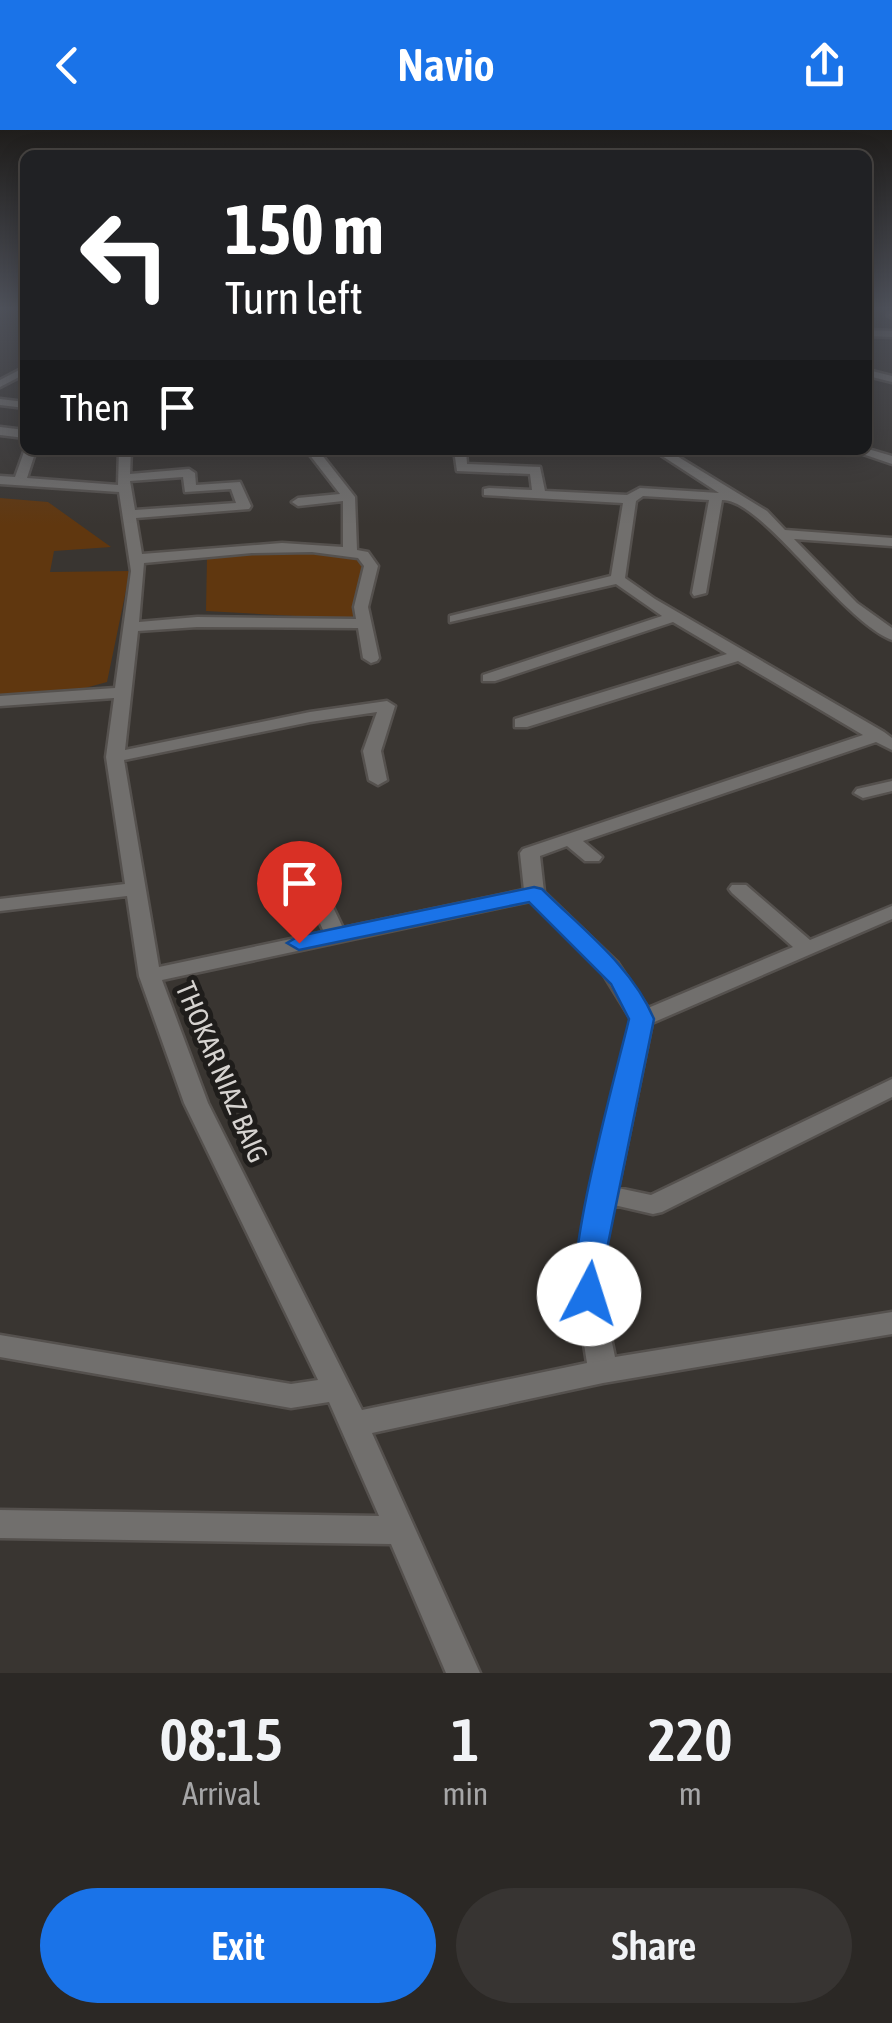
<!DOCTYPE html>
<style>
:root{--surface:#2b2825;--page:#373432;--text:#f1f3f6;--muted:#a6a6a7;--line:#474442;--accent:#1a73e8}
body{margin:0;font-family:"Asap Condensed",sans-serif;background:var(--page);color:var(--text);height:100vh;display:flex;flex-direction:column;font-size:38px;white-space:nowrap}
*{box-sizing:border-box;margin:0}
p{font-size:32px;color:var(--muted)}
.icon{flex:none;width:55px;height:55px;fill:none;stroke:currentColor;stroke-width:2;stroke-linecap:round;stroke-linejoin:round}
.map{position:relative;height:1543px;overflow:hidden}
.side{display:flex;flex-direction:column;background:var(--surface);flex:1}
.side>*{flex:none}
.top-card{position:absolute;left:20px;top:20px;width:852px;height:305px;border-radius:15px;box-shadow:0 5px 25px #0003,0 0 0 2px var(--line);background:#202124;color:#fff;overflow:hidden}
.pin{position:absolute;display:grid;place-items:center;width:85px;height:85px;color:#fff;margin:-102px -42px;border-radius:50% 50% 50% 0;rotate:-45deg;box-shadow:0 0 10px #0007}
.pin .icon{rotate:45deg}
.me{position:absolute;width:110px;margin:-55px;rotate:5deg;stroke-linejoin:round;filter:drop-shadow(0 0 8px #0008)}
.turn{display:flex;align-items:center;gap:35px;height:210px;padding:0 40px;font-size:45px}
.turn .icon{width:130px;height:130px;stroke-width:2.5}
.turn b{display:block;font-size:70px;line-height:85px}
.then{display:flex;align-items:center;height:95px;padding:0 40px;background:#0003;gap:20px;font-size:38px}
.eta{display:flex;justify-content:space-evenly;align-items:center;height:170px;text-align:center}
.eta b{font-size:60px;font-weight:600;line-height:70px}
.button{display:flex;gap:20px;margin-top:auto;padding:20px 40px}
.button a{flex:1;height:115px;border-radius:60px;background:var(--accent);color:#fff;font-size:40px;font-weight:600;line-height:115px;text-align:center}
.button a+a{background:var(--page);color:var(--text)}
header{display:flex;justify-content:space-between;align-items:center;height:130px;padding:0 40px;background:var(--accent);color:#fff;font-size:45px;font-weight:600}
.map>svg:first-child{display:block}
.green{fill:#60370f}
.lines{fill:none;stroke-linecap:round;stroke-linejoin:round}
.service-casing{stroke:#55514e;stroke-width:6}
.minor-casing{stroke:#55514e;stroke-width:5}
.service{fill:#716f6d;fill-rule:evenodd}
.minor{fill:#716f6d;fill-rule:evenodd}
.route{fill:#1a73e8;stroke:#114b97;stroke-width:2.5}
.labels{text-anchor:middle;stroke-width:10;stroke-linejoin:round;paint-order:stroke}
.street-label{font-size:28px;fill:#d6d3d0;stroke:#1f1d1b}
</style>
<header><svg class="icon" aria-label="back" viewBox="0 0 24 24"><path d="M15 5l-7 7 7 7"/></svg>Navio<svg class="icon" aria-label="share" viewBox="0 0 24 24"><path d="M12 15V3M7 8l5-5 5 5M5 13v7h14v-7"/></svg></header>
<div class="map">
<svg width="892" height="1543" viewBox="0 0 892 1543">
<rect width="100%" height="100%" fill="#393531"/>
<path class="green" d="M 0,368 L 48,372 L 111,417 L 54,421 L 50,442 L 130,441 L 107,552 L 67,563 L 0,565 Z
M 319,422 L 361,427 L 368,437 L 352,489 L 206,481 L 207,427 Z"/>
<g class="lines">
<defs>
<path id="service" d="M 892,183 L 892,187 L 888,185 L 889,184 Z"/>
<path id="minor" d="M 868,200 L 892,201 L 892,207 L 868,206 Z
M 25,237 L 25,244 L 0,257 L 0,250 Z
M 868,240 L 892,246 L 892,252 L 868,246 Z
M 0,269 L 25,272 L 25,278 L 0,275 Z
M 0,297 L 25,300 L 25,308 L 0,305 Z
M 25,319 L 36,320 L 27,348 L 118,355 L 119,320 L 131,320 L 130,344 L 189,339 L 195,343 L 196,355 L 240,352 L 251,376 L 249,379 L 136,388 L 142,424 L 282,413 L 343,417 L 343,371 L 298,376 L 292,372 L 298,368 L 340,364 L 306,320 L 318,320 L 355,367 L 357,420 L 368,422 L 378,436 L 368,477 L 379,528 L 377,531 L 371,533 L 363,528 L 358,498 L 197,497 L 138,501 L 125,620 L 310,582 L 387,571 L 395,576 L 381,621 L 387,650 L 378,655 L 369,650 L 363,621 L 377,582 L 310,592 L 124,630 L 159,837 L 324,802 L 301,752 L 311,746 L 321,752 L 343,798 L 524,760 L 520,723 L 523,719 L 863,605 L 738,531 L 527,597 L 515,597 L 515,589 L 727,524 L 673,492 L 495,551 L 483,551 L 483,545 L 662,486 L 616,454 L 450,492 L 450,486 L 611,446 L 623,373 L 484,365 L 484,359 L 489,358 L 532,360 L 530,344 L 457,341 L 454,320 L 466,320 L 467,334 L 540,337 L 545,361 L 627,365 L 640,358 L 719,363 L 653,320 L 667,320 L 767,381 L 785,400 L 892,408 L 892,416 L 794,409 L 857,473 L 892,498 L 892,510 C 842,491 761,368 722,370 L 706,463 L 694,466 L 692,463 L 709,370 L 643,366 L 636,371 L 625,448 L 655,469 L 884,602 L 892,608 L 892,620 L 876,612 L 583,711 L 602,727 L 599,731 L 585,731 L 567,716 L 540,726 L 544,762 L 617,832 L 648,878 L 793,817 L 732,763 L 729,759 L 732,755 L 746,755 L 810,810 L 892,776 L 892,789 L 652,893 L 618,1058 L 651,1065 L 892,949 L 892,967 L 662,1082 L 653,1084 L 614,1075 L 605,1119 L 602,1164 L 615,1227 L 892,1182 L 892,1204 L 603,1253 L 372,1303 L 480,1543 L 446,1543 L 391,1414 L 0,1408 L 0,1380 L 379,1386 L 329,1272 L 291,1278 L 0,1227 L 0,1205 L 291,1254 L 318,1250 L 184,973 L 139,846 L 127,766 L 0,781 L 0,769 L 125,754 L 106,627 L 114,568 L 0,576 L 0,566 L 115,558 L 131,441 L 119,362 L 0,354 L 0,346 L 15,347 ZM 183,347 L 185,362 L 231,359 L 236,373 L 135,380 L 130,351 ZM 312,422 L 358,428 L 364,436 L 354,477 L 356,489 L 197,487 L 139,492 L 144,433 L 252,423 ZM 530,771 L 602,842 L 631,889 L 579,1119 L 576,1164 L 587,1233 L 362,1280 L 208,973 L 162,850 Z
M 868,319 L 892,326 L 892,334 L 851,320 Z
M 892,651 L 892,661 L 863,668 L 854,663 L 857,659 Z"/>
</defs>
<use href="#service" class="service-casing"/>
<use href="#minor" class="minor-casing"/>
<use href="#service" class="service"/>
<use href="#minor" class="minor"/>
</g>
<linearGradient id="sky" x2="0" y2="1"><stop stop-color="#1f1d1b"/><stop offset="0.45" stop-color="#4e515a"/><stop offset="1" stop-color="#4e515a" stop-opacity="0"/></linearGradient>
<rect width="892" height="395" fill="url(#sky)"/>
<path class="route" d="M 534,757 L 542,759 C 582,799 632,836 654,889 L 607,1119 L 604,1164 L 600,1172 L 589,1176 L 578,1172 C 561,1139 618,936 629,889 L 611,854 L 529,772 L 299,820 L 287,813 L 299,806 Z"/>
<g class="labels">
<g class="street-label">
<text transform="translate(222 942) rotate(67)" y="10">THOKAR NIAZ BAIG</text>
</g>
</g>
</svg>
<div class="pin" style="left:299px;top:813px;background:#d93025"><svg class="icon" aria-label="arrive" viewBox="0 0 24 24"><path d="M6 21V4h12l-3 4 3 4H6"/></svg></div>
<svg class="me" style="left:589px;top:1164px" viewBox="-20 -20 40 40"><circle r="19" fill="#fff"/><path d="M0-13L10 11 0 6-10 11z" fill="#1a73e8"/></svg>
<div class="top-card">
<div class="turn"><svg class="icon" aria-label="left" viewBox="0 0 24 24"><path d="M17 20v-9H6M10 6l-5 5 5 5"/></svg><div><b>150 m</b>Turn left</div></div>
<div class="then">Then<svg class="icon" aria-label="arrive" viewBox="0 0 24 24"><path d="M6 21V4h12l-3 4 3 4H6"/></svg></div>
</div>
</div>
<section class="side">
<div class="eta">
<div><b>08:15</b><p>Arrival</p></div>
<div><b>1</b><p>min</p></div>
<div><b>220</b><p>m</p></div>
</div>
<div class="button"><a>Exit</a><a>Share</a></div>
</section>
